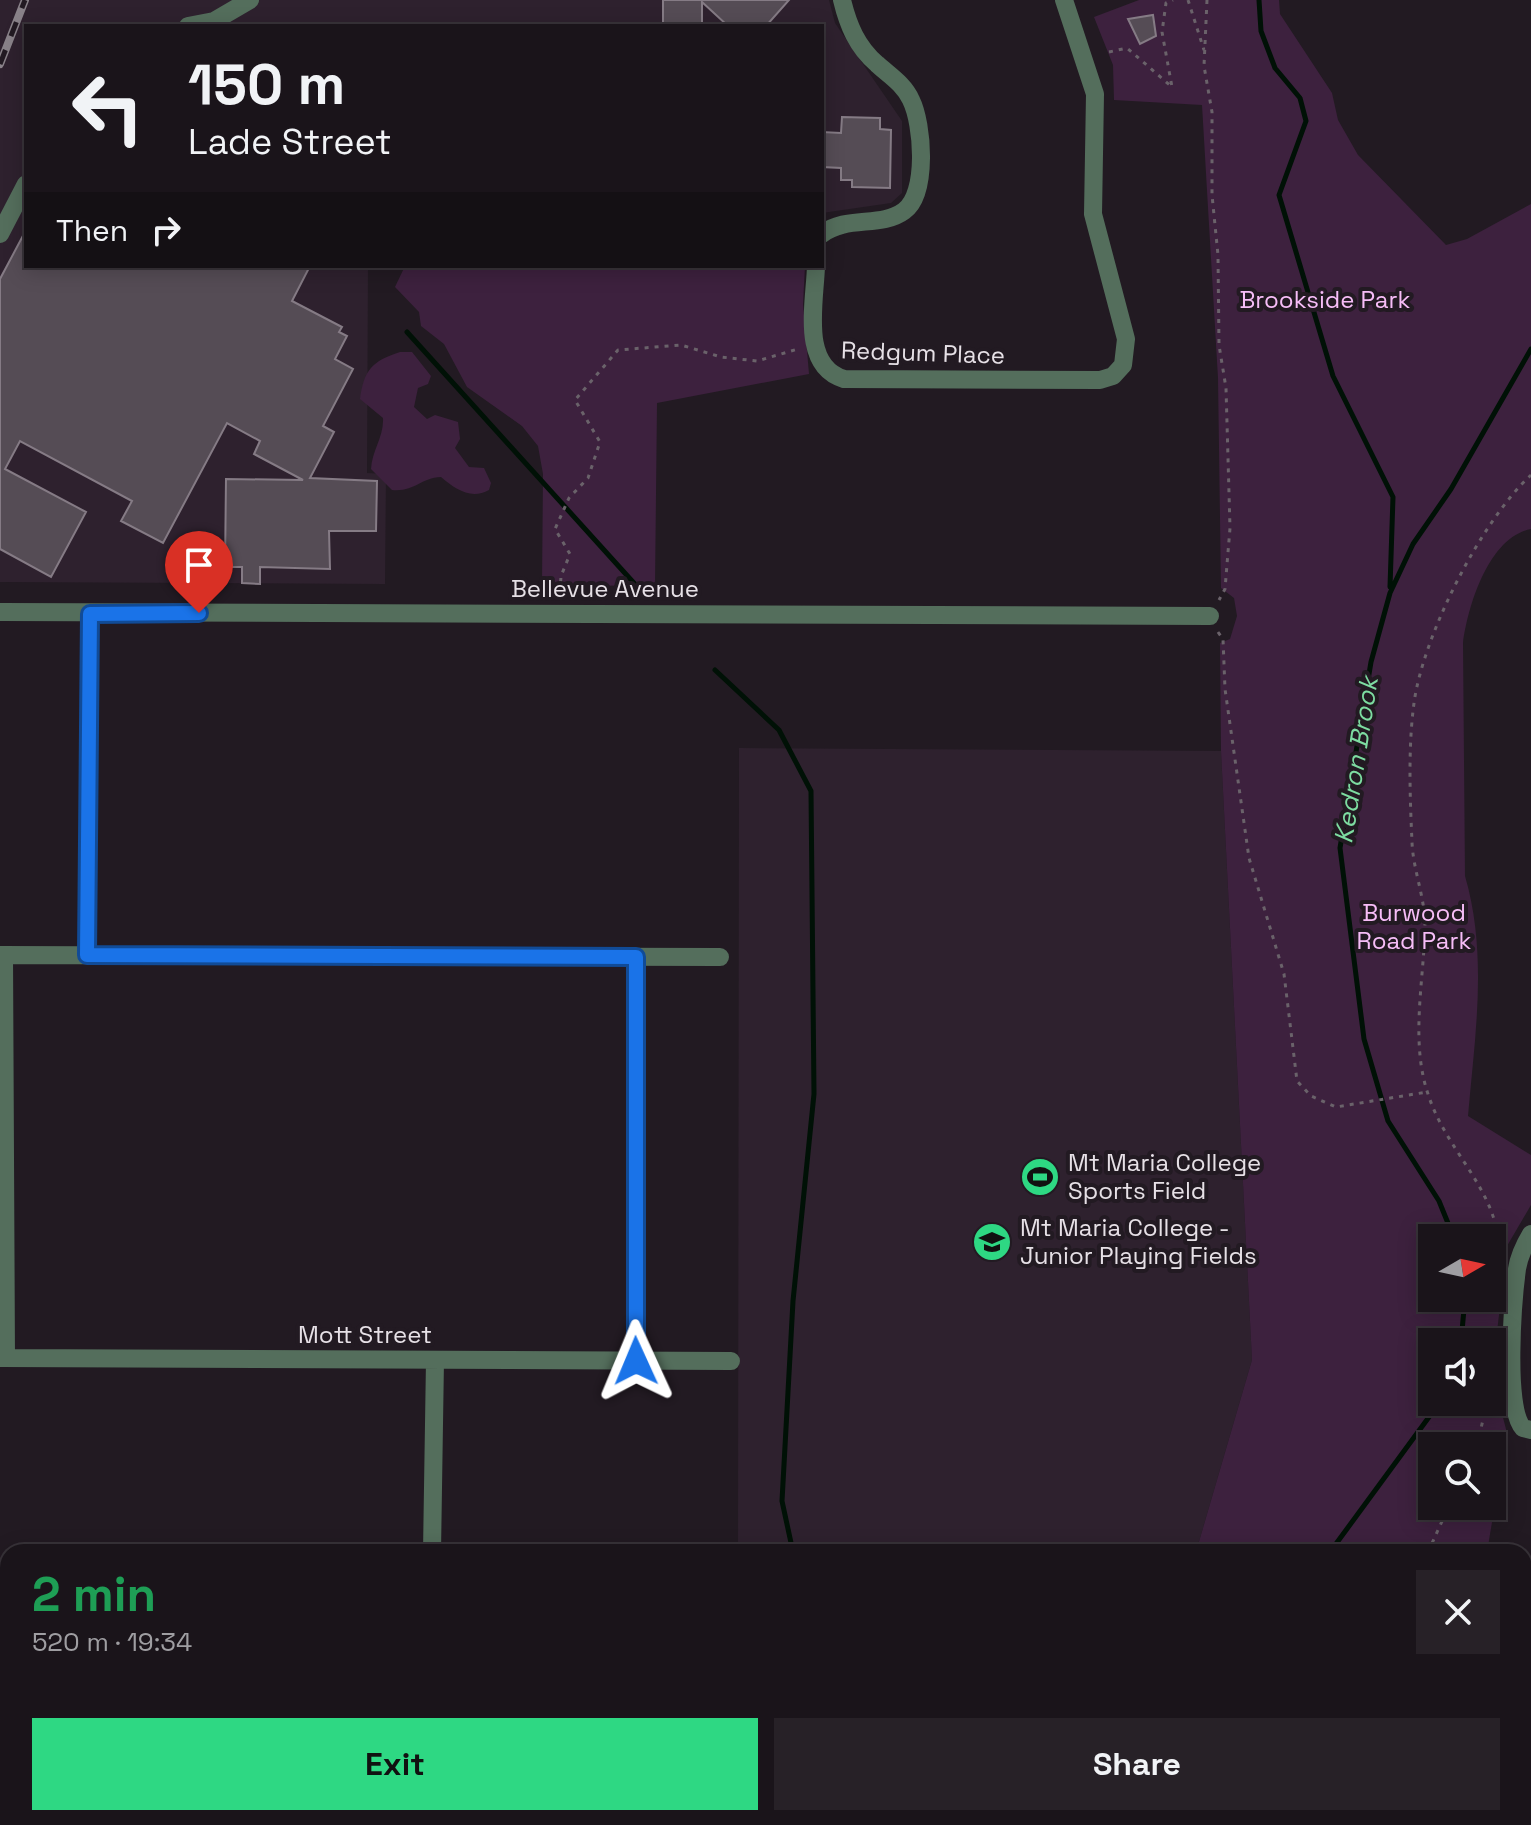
<!DOCTYPE html>
<meta charset="utf-8">
<style>
:root{--surface:#1a141a;--page:#272127;--text:#f1f3f6;--muted:#9f9ea2;--line:#383339;--accent:#2ed883}
body{margin:0;font-family:"Space Grotesk",sans-serif;background:var(--page);color:var(--text);height:100vh;display:flex;flex-direction:column;font-size:30px;white-space:nowrap}
*{box-sizing:border-box;margin:0}
p{font-size:26px;color:var(--muted)}
.icon{flex:none;width:44px;height:44px;fill:none;stroke:currentColor;stroke-width:2;stroke-linecap:round;stroke-linejoin:round}
.map{position:relative;flex:1;overflow:hidden}
.sheet{position:absolute;left:0px;top:1544px;width:1532px;height:282px;display:flex;flex-direction:column;background:var(--surface);border-radius:24px 24px 0 0;box-shadow:0 4px 20px #0003,0 0 0 2px var(--line)}
.sheet>*{flex:none}
.guide{position:absolute;left:24px;top:24px;width:800px;height:244px;border-radius:0px;box-shadow:0 4px 20px #0003,0 0 0 2px var(--line);background:#1a141a;color:var(--text);overflow:hidden}
.needle{width:52px;rotate:81deg}
.fabs{position:absolute;left:1418px;top:1224px;display:grid;gap:16px}
.fabs a{display:grid;place-items:center;width:88px;height:88px;border-radius:0px;background:var(--surface);box-shadow:0 4px 20px #0003,0 0 0 2px var(--line);font-size:40px}
.pin{position:absolute;display:grid;place-items:center;width:68px;height:68px;color:#fff;margin:-82px -34px;border-radius:50% 50% 50% 0;rotate:-45deg;box-shadow:0 0 8px #0007}
.pin .icon{rotate:45deg}
.me{position:absolute;width:88px;margin:-44px;rotate:359deg;stroke-linejoin:round;filter:drop-shadow(0 0 6px #0008)}
.turn{display:flex;align-items:center;gap:28px;height:168px;padding:0 32px;font-size:36px}
.turn .icon{width:104px;height:104px;stroke-width:2.5}
.turn b{display:block;font-size:56px;line-height:68px}
.then{display:flex;align-items:center;height:76px;padding:0 32px;background:#0003;gap:16px;font-size:30px}
.round{display:grid;place-items:center;flex:none;width:84px;height:84px;border-radius:0px;background:var(--page)}
.head{display:flex;align-items:center;justify-content:space-between;height:136px;padding:0 32px}
h1{font-size:48px;font-weight:700;line-height:60px;color:#1e9e55}
.action{display:flex;gap:16px;margin-top:auto;padding:16px 32px}
.action a{flex:1;height:92px;border-radius:0px;background:var(--accent);color:#111;font-size:32px;font-weight:700;line-height:92px;text-align:center}
.action a+a{background:var(--page);color:var(--text)}
.map>svg:first-child{display:block}
.built{fill:#2e212e}
.green{fill:#3d213e;fill-rule:evenodd}
.lines{fill:none;stroke-linecap:round;stroke-linejoin:round}
.stream{stroke:#001106;stroke-width:5}
.building{fill:#554c55;stroke:#857b85;stroke-width:2}
.path{stroke:#6a626a;stroke-width:3;stroke-dasharray:4 6;stroke-linecap:butt}
.minor{stroke:#546e5c;stroke-width:18}
.rail-casing{stroke:#898289;stroke-width:8}
.rail{stroke:#221a22;stroke-width:5;stroke-dasharray:15;stroke-linecap:butt}
.route-casing{stroke:#114b97;stroke-width:20}
.route{stroke:#1a73e8;stroke-width:14}
.labels{text-anchor:middle;stroke-width:8;stroke-linejoin:round;paint-order:stroke}
.park-label{font-size:24px;fill:#f6bdf7;stroke:#221a22}
.street-label{font-size:24px;fill:#e6e0e6;stroke:#221a22}
.poi-label{font-size:24px;fill:#e6e0e6;stroke:#221a22;text-anchor:start}
.water-label{font-size:26px;font-style:italic;fill:#7ddca1;stroke:#221a22}
</style>
<div class="map">
<svg width="1531" height="1825" viewBox="0 0 1531 1825">
<rect width="100%" height="100%" fill="#221a22"/>
<path class="built" d="M 0,0 L 829,0 L 835,23 L 902,121 L 902,193 L 891,203 L 822,213 L 822,26 L 26,26 L 26,266 L 368,266 L 367,473 L 386,474 L 385,584 L 0,582 Z
M 739,748 L 1221,751 L 1252,1360 L 1196,1552 L 738,1552 Z"/>
<path class="green" d="M 1139,0 L 1279,0 L 1280,14 L 1332,93 L 1338,120 L 1358,155 L 1446,245 L 1467,239 L 1531,204 L 1531,529 C 1489,537 1468,605 1463,643 L 1465,876 C 1488,955 1475,1035 1468,1116 L 1531,1155 L 1531,1205 L 1507,1246 L 1492,1375 L 1507,1433 L 1487,1552 L 1196,1552 L 1252,1360 L 1221,751 L 1220,643 L 1230,639 L 1237,616 L 1234,598 L 1221,588 L 1218,378 L 1202,105 L 1114,100 L 1113,65 L 1094,17 ZM 1432,1238 L 1492,1238 L 1492,1298 L 1432,1298 ZM 1432,1342 L 1492,1342 L 1492,1402 L 1432,1402 ZM 1432,1446 L 1492,1446 L 1492,1506 L 1432,1506 Z
M 405,266 L 805,266 L 803,304 L 809,374 L 657,403 L 655,586 L 542,585 L 543,474 L 538,446 L 522,426 L 467,387 L 444,344 L 421,326 L 419,312 L 395,287 Z
M 400,352 L 412,352 L 431,376 L 428,384 L 418,388 L 414,407 L 427,419 L 435,415 L 458,422 L 460,439 L 455,448 L 469,467 L 484,468 L 491,483 L 489,490 C 471,500 455,489 441,477 C 420,478 415,492 392,490 L 371,469 C 372,450 384,437 383,418 L 360,399 C 364,370 372,361 400,352 Z
M 0,1561 L 8,1561 L 8,1818 L 1258,1818 L 1246,1825 L 0,1825 Z"/>
<g class="lines">
<path class="stream" d="M 1259,0 L 1261,31 L 1275,68 L 1300,98 L 1306,121 L 1279,195 L 1333,376 L 1393,497 L 1390,587
M 407,332 L 642,592
M 715,670 L 779,730 L 811,791 L 814,1094 L 793,1301 L 782,1501 L 793,1552
M 1454,1238 L 1439,1201 L 1388,1121 L 1364,1039 L 1340,848 L 1371,662 L 1390,593 L 1413,544 L 1451,489 L 1531,349
M 1461,1342 L 1465,1298
M 1330,1552 L 1440,1402
M 948,1818 L 954,1825
M 1073,1825 L 1086,1818"/>
</g>
<path class="building" d="M 663,0 L 789,0 L 766,26 L 728,26 L 702,2 L 702,26 L 663,26 Z
M 1153,15 L 1156,36 L 1140,44 L 1128,19 Z
M 842,117 L 880,118 L 880,129 L 891,130 L 890,188 L 852,187 L 852,180 L 841,180 L 841,168 L 822,167 L 822,132 L 841,133 Z
M 26,230 L 26,266 L 310,266 L 292,301 L 342,327 L 339,332 L 347,336 L 335,359 L 353,369 L 323,426 L 334,432 L 310,478 L 377,481 L 376,531 L 329,531 L 330,569 L 260,567 L 260,584 L 242,583 L 242,567 L 225,567 L 226,479 L 303,480 L 254,454 L 260,441 L 227,423 L 163,543 L 121,521 L 132,501 L 20,441 L 5,469 L 86,512 L 51,577 L 0,549 L 0,279 Z"/>
<g class="lines">
<path class="path" d="M 1188,0 L 1204,50
M 1207,0 L 1204,66 L 1212,112 L 1212,195 L 1218,255 L 1219,345 L 1226,388 L 1230,528 L 1225,589 L 1219,600
M 1109,52 L 1127,48 L 1172,87 L 1162,32 L 1166,3 L 1173,0
M 560,592 L 561,576 L 570,554 L 555,529 L 569,498 L 588,478 L 600,442 L 575,400 L 618,350 L 681,345 L 721,357 L 757,361 L 798,349
M 1218,632 L 1223,639 L 1225,689 L 1249,858 L 1284,974 L 1297,1081 L 1311,1096 L 1336,1107 L 1427,1092
M 1500,1257 C 1500,1190 1447,1154 1428,1094 C 1410,1041 1424,980 1425,926 C 1425,897 1413,870 1412,842 C 1410,798 1408,747 1414,703 C 1423,636 1481,521 1531,475
M 1479,1441 L 1507,1435
M 1477,1446 L 1487,1402
M 1428,1552 L 1449,1506
M 1212,1825 L 1225,1818"/>
<path class="minor" d="M 188,26 L 214,21 L 250,0
M 0,234 L 26,184
M 822,234 C 847,215 881,228 904,211 C 928,194 923,124 911,100 C 904,84 889,75 877,64 C 857,47 848,25 842,0
M 816,266 C 815,302 800,366 844,379 L 1100,380 L 1113,376 L 1123,365 L 1126,339 L 1093,214 L 1095,94 L 1064,0
M 0,612 L 1210,616
M 0,955 L 720,957
M 4,955 L 6,1358
M 87,955 L 90,614
M 636,957 L 636,1361
M 1531,1234 C 1525,1244 1519,1256 1517,1269 C 1513,1299 1504,1408 1523,1428 L 1531,1430
M 0,1358 L 731,1361
M 432,1552 L 435,1360
M 1524,1698 L 1531,1691"/>
<defs>
<path id="rail" d="M 0,64 L 25,0"/>
</defs>
<use href="#rail" class="rail-casing"/>
<use href="#rail" class="rail"/>
</g>
<g class="lines">
<defs>
<path id="route" d="M 199,613 L 90,614 L 87,955 L 636,957 L 636,1361"/>
</defs>
<use href="#route" class="route-casing"/>
<use href="#route" class="route"/>
</g>
<defs>
<symbol id="stadium-disc" viewBox="-11 -11 22 22"><circle r="9.5" fill="#2ed883" stroke="#221a22"/><path d="M0-5a6.5 5 0 1 0 0 10a6.5 5 0 1 0 0-10ZM-3.5-1.8h7v3.6h-7Z" fill="#111"/></symbol>
<symbol id="school-disc" viewBox="-11 -11 22 22"><circle r="9.5" fill="#2ed883" stroke="#221a22"/><path d="M0-5L7-2L0 1L-7-2ZM-4 1L0 2.5L4 1V4Q0 6-4 4Z" fill="#111"/></symbol>
</defs>
<g fill-rule="evenodd">
<use href="#stadium-disc" x="1018" y="1155" width="44" height="44"/>
<use href="#school-disc" x="970" y="1220" width="44" height="44"/>
</g>
<g class="labels">
<g class="park-label">
<text x="1325" y="308">Brookside Park</text>
<text x="1414" y="921">Burwood<tspan x="1414" dy="28">Road Park</tspan></text>
</g>
<g class="street-label">
<text transform="translate(923 353) rotate(2)" y="8">Redgum Place</text>
<text x="605" y="597">Bellevue Avenue</text>
<text x="365" y="1343">Mott Street</text>
</g>
<g class="poi-label">
<text x="1068" y="1171">Mt Maria College<tspan x="1068" dy="28">Sports Field</tspan></text>
<text x="1020" y="1236">Mt Maria College -<tspan x="1020" dy="28">Junior Playing Fields</tspan></text>
</g>
<g class="water-label">
<text transform="translate(1356 760) rotate(-81)" y="9">Kedron Brook</text>
</g>
</g>
</svg>
<div class="fabs">
<a><svg class="needle" viewBox="-14 -14 28 28"><path d="M0-13l5 13h-10z" fill="#e53935"/><path d="M0 13l5-13h-10z" fill="#9f9ea2"/></svg></a>
<a><svg class="icon" aria-label="sound" viewBox="0 0 24 24"><path d="M4 9h4l5-4v14l-5-4H4zM17 9q2 3 0 6"/></svg></a>
<a><svg class="icon" aria-label="search" viewBox="0 0 24 24"><circle cx="10" cy="10" r="6"/><path d="M15 15l6 6"/></svg></a>
</div>
<div class="pin" style="left:199px;top:613px;background:#d93025"><svg class="icon" aria-label="arrive" viewBox="0 0 24 24"><path d="M6 21V4h12l-3 4 3 4H6"/></svg></div>
<svg class="me" style="left:636px;top:1361px" viewBox="-20 -20 40 40"><path d="M0-17L14 15 0 8-14 15z" fill="#1a73e8" stroke="#fff" stroke-width="4"/></svg>
<div class="guide">
<div class="turn"><svg class="icon" aria-label="left" viewBox="0 0 24 24"><path d="M17 20v-9H6M10 6l-5 5 5 5"/></svg><div><b>150 m</b>Lade Street</div></div>
<div class="then">Then<svg class="icon" aria-label="right" viewBox="0 0 24 24"><path d="M7 20v-9h11M14 6l5 5-5 5"/></svg></div>
</div>
<section class="sheet">
<div class="head"><div><h1>2 min</h1><p>520 m · 19:34</p></div><a class="round"><svg class="icon" aria-label="close" viewBox="0 0 24 24"><path d="M6 6l12 12M18 6L6 18"/></svg></a></div>
<div class="action"><a>Exit</a><a>Share</a></div>
</section>
</div>
